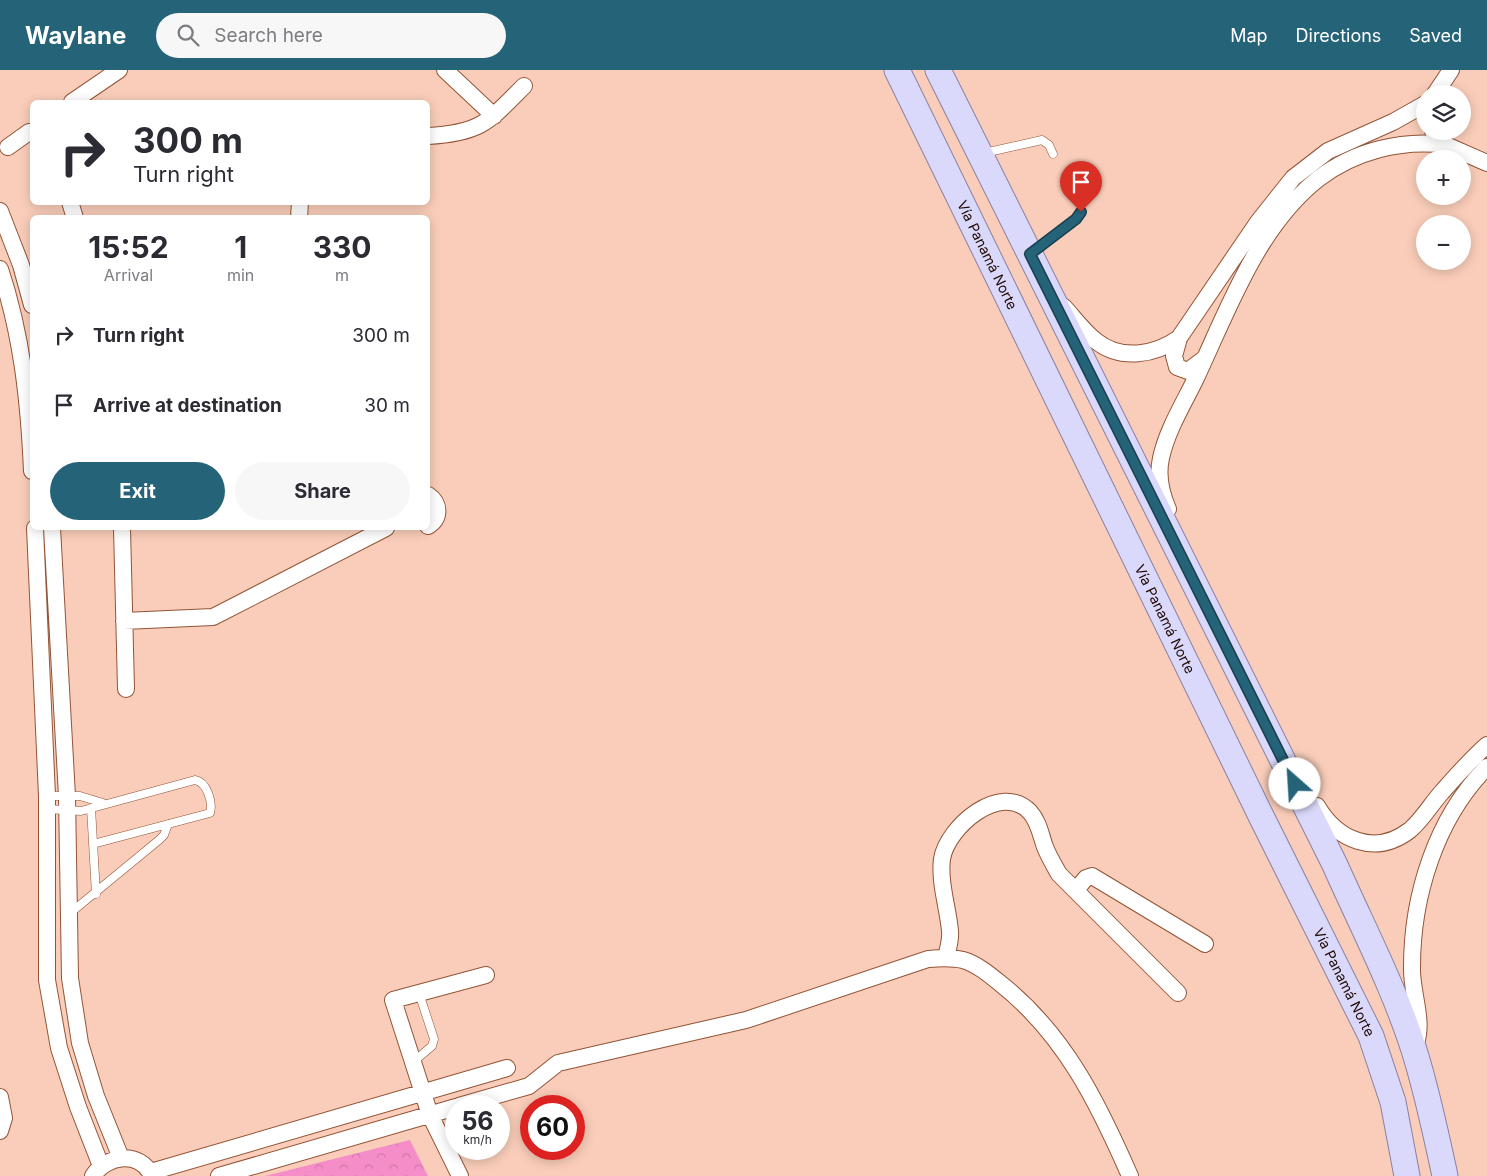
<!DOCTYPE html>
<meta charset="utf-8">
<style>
:root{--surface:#fff;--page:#f7f7f7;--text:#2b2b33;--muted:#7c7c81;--accent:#256379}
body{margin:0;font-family:Inter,sans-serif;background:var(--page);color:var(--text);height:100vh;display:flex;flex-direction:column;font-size:19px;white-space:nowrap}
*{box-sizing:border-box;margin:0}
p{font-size:16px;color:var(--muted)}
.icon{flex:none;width:28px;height:28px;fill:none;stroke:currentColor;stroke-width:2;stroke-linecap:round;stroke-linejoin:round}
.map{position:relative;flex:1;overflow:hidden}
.panel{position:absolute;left:30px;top:145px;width:400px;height:315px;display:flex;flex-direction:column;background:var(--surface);border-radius:8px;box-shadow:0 2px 12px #0003}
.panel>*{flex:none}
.top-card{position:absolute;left:30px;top:30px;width:400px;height:105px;border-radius:8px;box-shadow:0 2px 12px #0003;background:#fff;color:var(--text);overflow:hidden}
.controls{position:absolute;left:1416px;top:15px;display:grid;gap:10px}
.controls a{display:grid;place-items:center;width:55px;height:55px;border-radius:50%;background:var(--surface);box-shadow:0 2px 12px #0003;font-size:25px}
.speed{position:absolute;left:445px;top:1025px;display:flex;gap:10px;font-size:25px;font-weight:700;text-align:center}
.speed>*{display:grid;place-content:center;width:65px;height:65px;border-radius:50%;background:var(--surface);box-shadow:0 2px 12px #0003;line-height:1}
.speed small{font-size:12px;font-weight:400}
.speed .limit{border:8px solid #d22;background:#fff;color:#111}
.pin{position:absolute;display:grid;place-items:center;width:42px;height:42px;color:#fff;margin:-51px -21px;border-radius:50% 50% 50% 0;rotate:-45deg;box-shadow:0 0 5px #0007}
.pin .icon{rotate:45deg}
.me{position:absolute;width:55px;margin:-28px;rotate:334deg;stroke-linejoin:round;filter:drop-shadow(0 0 4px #0008)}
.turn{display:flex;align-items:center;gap:18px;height:105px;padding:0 20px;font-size:22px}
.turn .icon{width:65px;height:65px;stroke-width:2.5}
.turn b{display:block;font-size:35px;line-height:42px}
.eta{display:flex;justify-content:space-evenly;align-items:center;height:85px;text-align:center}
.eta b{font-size:30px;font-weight:700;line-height:35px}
.button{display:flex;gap:10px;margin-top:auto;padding:10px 20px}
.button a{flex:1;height:58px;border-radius:30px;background:var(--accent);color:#fff;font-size:20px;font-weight:700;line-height:58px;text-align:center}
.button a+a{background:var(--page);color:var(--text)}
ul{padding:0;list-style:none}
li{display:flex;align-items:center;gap:15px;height:70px;padding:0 20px}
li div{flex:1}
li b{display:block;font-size:19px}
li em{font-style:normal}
header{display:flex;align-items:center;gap:30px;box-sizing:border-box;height:70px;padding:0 25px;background:var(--accent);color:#fff}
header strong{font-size:24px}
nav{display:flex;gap:28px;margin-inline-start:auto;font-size:18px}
.search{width:350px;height:45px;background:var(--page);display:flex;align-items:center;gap:12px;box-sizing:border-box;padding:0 18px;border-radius:28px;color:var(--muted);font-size:19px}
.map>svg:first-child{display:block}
.park{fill:url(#park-crowns)}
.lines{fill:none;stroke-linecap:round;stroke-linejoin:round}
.service-casing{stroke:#935436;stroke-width:9}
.minor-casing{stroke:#935436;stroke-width:18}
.primary-casing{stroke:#8980a2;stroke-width:27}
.service{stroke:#fff;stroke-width:8}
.minor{stroke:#fff;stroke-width:16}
.primary{stroke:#dad9fb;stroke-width:25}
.route-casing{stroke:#18404f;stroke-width:12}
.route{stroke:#256379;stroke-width:9}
.labels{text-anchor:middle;stroke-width:4.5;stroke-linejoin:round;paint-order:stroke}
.street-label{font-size:14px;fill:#200800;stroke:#fff7f4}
</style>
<header>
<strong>Waylane</strong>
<div class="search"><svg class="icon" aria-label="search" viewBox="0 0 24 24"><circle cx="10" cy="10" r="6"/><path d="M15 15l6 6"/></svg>Search here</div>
<nav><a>Map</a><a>Directions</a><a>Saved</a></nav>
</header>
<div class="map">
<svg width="1487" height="1106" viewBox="0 0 1487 1106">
<defs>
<pattern id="park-crowns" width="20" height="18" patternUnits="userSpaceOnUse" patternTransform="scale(1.25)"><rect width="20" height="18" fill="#f58dc8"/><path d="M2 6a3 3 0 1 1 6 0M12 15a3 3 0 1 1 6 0" fill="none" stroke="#d278aa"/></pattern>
</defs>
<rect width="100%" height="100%" fill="#f9cdb9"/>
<path class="park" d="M 410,1070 L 428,1106 L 265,1106 Z"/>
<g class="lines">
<defs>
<path id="service" d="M 984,83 L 1042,70 L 1049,75 L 1053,84
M 1032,182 L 1076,149 L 1081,142
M 47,726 L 80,726 L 103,733
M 91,738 L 96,824
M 47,739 L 81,741 L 195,710 C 207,712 213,732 210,743 L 93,774
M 69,844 L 159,770 L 164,765 L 168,754
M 413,992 L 432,976 L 434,969 L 419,923"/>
<path id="minor" d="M 445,0 L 494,46
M 1435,24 L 1451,0
M 72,32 L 119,0
M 1433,61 L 1446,75 L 1487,93
M 428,66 C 481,63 488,52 524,16
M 8,77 L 29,62
M 70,132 L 75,148
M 0,141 L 21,195 L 32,235
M 299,148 L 300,132
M 0,199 C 22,265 29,332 32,401
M 1064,237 C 1074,248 1084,262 1096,271 C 1121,291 1155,285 1179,268 L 1258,152 L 1293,108 L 1328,81 L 1393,52 L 1425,34
M 1179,268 L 1174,286 L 1177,297 L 1188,301 L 1204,289
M 428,425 C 440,433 441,448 428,456
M 1168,439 C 1161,423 1157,406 1161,388 C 1167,360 1184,333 1196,308 C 1228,240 1257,157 1318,109 C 1354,81 1402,69 1446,75
M 35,458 L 47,726 L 47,910 L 59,978 L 78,1037 L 101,1096
M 52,458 L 67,726 L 70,908 L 80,973 L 96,1026 L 121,1088
M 122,458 L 126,619
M 124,551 L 213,547 L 386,458
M 1317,736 C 1337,770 1375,787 1410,760 C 1423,749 1431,734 1442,722 C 1456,706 1471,689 1487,675
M 1076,820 L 1086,808 L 1092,806 L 1205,874
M 946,887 C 948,879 951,870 950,861 C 948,838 939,812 942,789 C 947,757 1001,711 1030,742 C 1039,752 1041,766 1045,777 C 1049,787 1054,795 1059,804 L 1178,923
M 1416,973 C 1424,950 1411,921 1412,897 C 1412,826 1436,748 1487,697
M 0,1027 L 4,1048 L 0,1061
M 459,1036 L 529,1016 L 558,993 L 746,950 L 928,889 C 940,888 951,887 963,890 C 977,894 990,905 1001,914 C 1065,965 1098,1033 1130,1106
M 151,1102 L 507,998
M 93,1106 C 106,1085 140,1080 152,1106
M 219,1106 L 456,1037
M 460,1106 L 430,1045 L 393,930 L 486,905"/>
<g id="primary">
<path id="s1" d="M 897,0 L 1261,746 L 1371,966 L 1393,1032 L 1407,1106"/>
<path d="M 938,0 L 1335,795 C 1362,856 1394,917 1414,980 C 1427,1021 1436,1064 1445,1106"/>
</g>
</defs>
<use href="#service" class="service-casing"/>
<use href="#minor" class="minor-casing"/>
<use href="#primary" class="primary-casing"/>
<use href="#service" class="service"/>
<use href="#minor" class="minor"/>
<use href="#primary" class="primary"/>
</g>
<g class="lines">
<defs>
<path id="route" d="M 1081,142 L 1076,149 L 1030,184 L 1295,714"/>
</defs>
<use href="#route" class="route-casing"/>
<use href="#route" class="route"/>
</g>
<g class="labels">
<g class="street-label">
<text dy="5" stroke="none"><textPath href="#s1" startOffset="206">Vía Panamá Norte</textPath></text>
<text dy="5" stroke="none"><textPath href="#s1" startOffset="611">Vía Panamá Norte</textPath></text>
<text dy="5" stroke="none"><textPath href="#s1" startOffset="1016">Vía Panamá Norte</textPath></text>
</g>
</g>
</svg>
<div class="controls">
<a><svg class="icon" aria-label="layers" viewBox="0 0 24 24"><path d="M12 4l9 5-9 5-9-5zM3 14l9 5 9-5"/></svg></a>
<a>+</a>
<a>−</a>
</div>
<div class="speed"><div>56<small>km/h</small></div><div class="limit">60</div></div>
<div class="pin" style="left:1081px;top:142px;background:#d93025"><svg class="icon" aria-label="arrive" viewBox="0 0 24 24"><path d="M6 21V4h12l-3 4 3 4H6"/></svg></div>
<svg class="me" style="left:1295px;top:714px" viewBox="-20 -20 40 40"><circle r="19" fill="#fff"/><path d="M0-13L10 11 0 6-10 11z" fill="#256379"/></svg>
<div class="top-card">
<div class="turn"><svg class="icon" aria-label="right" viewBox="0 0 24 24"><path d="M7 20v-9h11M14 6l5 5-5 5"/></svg><div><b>300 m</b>Turn right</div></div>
</div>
<section class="panel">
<div class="eta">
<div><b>15:52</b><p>Arrival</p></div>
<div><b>1</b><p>min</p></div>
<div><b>330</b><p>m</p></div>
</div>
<ul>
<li><svg class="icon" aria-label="right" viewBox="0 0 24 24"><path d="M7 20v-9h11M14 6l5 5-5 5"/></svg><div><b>Turn right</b></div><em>300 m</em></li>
<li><svg class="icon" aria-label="arrive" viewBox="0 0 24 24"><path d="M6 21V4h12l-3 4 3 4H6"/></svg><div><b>Arrive at destination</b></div><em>30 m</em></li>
</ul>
<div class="button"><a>Exit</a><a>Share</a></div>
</section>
</div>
